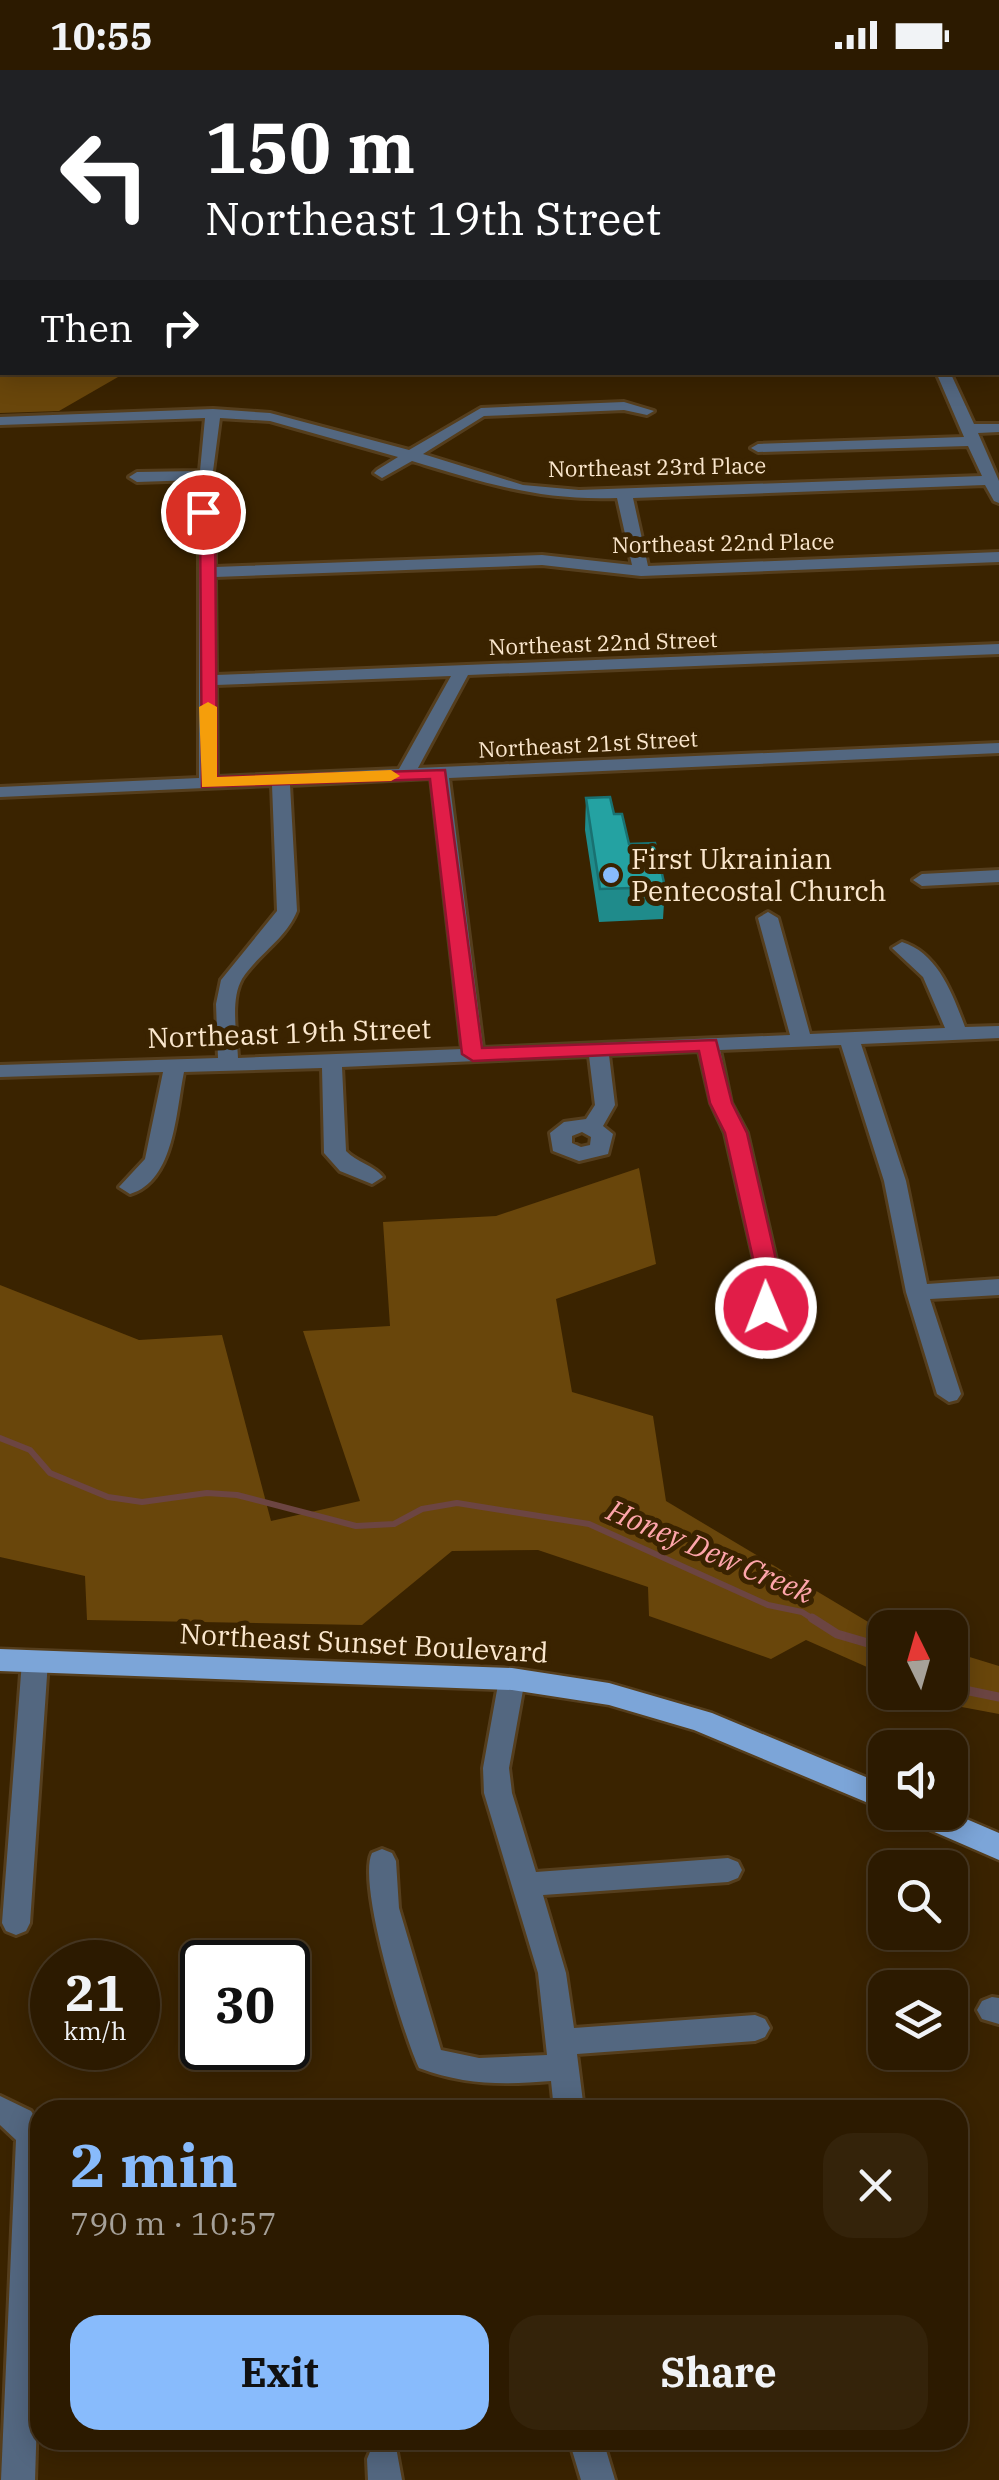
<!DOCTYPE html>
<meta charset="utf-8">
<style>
:root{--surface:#2c1a00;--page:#34230a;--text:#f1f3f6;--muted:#a6a199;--line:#483822;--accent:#88bbfc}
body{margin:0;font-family:"IBM Plex Serif",serif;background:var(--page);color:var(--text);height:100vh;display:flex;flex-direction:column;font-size:38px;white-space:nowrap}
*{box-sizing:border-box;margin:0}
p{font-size:32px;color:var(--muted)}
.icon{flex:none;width:55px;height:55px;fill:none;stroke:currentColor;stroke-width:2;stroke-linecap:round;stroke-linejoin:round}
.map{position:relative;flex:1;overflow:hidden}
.details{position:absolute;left:30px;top:2030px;width:938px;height:350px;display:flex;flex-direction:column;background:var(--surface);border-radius:30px;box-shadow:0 5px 25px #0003,0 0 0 2px var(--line)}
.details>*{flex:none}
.hud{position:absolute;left:0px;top:0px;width:1000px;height:305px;box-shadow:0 5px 25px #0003,0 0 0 2px var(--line);background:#202124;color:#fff;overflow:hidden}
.needle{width:65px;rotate:355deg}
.buttons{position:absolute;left:868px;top:1540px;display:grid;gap:20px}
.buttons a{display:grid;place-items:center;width:100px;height:100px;border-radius:20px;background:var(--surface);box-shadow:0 5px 25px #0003,0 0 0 2px var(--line);font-size:50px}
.speed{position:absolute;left:30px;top:1870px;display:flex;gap:20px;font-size:50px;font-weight:700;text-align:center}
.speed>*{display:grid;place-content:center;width:130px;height:130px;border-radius:50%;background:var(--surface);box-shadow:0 5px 25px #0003,0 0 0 2px var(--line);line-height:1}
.speed small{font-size:25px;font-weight:400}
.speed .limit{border:5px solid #111;border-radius:15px;background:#fff;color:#111}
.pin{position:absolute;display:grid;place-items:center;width:85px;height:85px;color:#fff;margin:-42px;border:5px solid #fff;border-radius:50%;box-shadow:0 2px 10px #0007}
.me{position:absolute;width:110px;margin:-55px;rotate:359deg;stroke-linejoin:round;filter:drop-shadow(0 0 8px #0008)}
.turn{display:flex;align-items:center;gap:35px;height:210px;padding:0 40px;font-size:45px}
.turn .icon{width:130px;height:130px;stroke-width:2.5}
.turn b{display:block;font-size:70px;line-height:85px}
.then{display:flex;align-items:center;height:95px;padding:0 40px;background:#0003;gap:20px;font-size:38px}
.round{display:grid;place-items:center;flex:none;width:105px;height:105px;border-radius:30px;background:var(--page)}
.head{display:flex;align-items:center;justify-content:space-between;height:170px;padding:0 40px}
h1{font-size:60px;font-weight:800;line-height:75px;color:var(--accent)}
.primary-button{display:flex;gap:20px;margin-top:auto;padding:20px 40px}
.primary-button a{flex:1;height:115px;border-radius:30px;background:var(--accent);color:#111;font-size:40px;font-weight:800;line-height:115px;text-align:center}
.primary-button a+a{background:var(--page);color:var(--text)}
.status{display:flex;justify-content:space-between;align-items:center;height:70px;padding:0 50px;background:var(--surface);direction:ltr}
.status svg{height:28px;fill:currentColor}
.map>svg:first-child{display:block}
.green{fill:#69460b}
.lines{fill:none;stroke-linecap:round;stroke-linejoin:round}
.stream-far1{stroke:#6c4542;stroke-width:6}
.stream{stroke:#6c4542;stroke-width:9}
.minor-casing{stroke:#553e1d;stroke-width:6}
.major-casing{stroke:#553e1d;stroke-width:5}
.minor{fill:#536780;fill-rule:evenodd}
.major{fill:#7ca5d8;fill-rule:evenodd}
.wall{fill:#1f8b8b}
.building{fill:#24a2a2;stroke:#197171;stroke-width:2.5}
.route{fill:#e11d48;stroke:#92132f;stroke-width:2.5}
.slow{fill:#f59e0b}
.poi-dot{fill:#88bbfc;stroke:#3a2300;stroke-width:4}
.labels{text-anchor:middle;stroke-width:10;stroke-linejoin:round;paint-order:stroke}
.far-street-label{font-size:22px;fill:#fbe7cd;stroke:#3a2300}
.poi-label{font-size:28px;fill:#fbe7cd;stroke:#3a2300;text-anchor:start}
.street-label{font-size:28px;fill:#fbe7cd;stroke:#3a2300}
.water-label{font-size:30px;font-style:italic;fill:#fea5ab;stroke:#3a2300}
</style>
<div class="status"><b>10:55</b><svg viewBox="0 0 49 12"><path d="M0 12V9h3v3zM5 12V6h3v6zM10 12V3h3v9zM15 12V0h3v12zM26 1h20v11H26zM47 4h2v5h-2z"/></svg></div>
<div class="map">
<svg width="999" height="2410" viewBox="0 0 999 2410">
<rect width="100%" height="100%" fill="#3a2300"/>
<path class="green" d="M 0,223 L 2,302 L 125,303 L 59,341 L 0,343 Z
M 639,1098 L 656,1194 L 556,1229 L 572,1322 L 653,1346 L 666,1431 L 885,1562 L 885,1605 L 806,1570 L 771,1589 L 649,1546 L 648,1517 L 538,1480 L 452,1481 L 362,1555 L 87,1550 L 85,1506 L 0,1487 L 0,1215 L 139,1270 L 222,1265 L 271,1451 L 360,1431 L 303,1261 L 390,1256 L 383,1152 L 496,1146 Z
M 950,1581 L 999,1596 L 999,1644 L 951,1635 L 923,1623 L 950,1622 Z"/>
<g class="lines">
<path class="stream-far1" d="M 0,1368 L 30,1380 L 50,1403 L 108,1427 L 142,1432 L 207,1423 L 237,1425 L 356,1456 L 394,1454 L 422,1439 L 457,1433 L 589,1454 L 768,1535 L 802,1542 L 816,1551"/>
<path class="stream" d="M 812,1548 L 837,1564 L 885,1578
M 950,1617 L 999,1627"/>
<defs>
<path id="minor" d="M 798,0 L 810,0 L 812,2 L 800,2 Z
M 2,46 L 2,54 L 0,55 L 0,47 Z
M 998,112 L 999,112 L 999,120 L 998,120 Z
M 998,236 L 999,236 L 999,244 L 998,244 Z
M 936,302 L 950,302 L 974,354 L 999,354 L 999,362 L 978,363 L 999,411 L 999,433 L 994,431 L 985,415 L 633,428 L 648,496 L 999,482 L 999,492 L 641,506 L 542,495 L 215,507 L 216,605 L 999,574 L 999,584 L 468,605 L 418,698 L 999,673 L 999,683 L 449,708 L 483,978 L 790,965 L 758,848 L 768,842 L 778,848 L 810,964 L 945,958 L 923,907 L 892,878 L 902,872 C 938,883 953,925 965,957 L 999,956 L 999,968 L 861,974 L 906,1111 L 927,1214 L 999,1209 L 999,1225 L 930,1229 L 961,1324 L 957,1330 L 949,1332 L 937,1324 L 906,1222 L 884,1111 L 841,975 L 720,980 L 731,1033 L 747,1063 L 783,1220 C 777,1237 769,1255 750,1261 L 739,1253 L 756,1234 L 761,1220 L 725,1063 L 711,1033 L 699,981 L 609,985 L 615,1035 L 603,1056 L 613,1064 L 608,1084 L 579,1091 L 553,1081 L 550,1063 L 564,1052 L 586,1049 L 595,1035 L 589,986 L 342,997 L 346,1081 C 356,1092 374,1095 383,1107 L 372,1114 L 340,1101 L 324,1083 L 322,998 L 184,1002 C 176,1040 175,1111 130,1124 L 119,1117 L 145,1089 L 163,1002 L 0,1007 L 0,995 L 218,988 L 216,934 L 221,910 L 277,841 L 272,715 L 0,727 L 0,717 L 199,708 L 199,449 L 194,431 L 196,410 L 137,412 L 129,407 L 137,402 L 200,401 L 205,348 L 0,355 L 0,347 L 213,339 L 270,343 L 409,380 L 481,338 L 624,332 L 654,341 L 647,345 L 624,340 L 484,346 L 423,384 L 523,415 L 579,420 L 982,406 L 968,376 L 758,382 L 751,378 L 758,374 L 964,367 ZM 220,348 L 270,351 L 398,387 L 377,400 L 374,403 L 382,408 L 412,391 C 485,413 539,431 617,428 L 632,495 L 542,485 L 215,497 L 215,449 L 210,424 ZM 451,606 L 399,699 L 217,707 L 216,615 ZM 431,708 L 462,979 L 238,988 C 237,964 230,930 242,909 C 258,884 286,869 297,841 L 290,715 ZM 582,1062 L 591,1067 L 590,1075 L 581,1077 L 572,1073 L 572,1066 Z
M 999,800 L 999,812 L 922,816 L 913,810 L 922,804 Z
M 35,1581 L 44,1584 L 48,1591 L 30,1853 L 26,1861 L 16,1865 L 6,1861 L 2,1853 L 22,1591 L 26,1584 Z
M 512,1599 L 521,1602 L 525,1609 L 509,1698 L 512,1723 L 536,1802 L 728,1788 L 738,1792 L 742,1800 L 738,1808 L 728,1812 L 543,1825 L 566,1903 L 574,1958 L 755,1945 L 765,1949 L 770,1958 L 765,1967 L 755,1971 L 577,1984 L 584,2040 L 554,2040 L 551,2011 C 503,2015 464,2015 419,1998 C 403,1964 357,1813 372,1783 L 382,1779 L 392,1783 L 396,1791 L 399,1838 L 441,1980 L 479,1988 L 547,1985 L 538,1903 L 484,1723 L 483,1698 L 499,1609 L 503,1602 Z
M 992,1927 L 999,1928 L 999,1954 L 982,1949 L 977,1940 L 982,1931 Z
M 0,2026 L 31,2041 L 40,2055 L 40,2252 L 35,2410 L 1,2410 L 16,2070 L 0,2055 Z
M 569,2370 L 603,2370 L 615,2410 L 581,2410 Z
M 384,2373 L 396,2377 L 402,2410 L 368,2410 L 367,2389 L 372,2377 Z"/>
<path id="major" d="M 0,1579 L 512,1598 L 609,1613 L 712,1643 L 885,1715 L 885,1740 L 694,1660 L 609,1635 L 512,1620 L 0,1601 Z
M 905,1742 L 950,1742 L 999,1763 L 999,1790 L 909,1751 Z"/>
</defs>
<use href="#minor" class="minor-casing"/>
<use href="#major" class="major-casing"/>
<use href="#minor" class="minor"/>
<use href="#major" class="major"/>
</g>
<path class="wall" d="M 586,728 L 614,744 L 629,774 L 665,817 L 663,849 L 599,852 L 585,760 Z"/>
<path class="building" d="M 610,727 L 614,744 L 622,744 L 629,774 L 655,773 L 665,817 L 600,819 L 586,728 Z"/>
<path class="route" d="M 203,437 L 215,449 L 217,707 L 445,700 L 482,978 L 716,970 L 732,1033 L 747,1063 L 783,1220 L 774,1243 L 758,1243 L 754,1238 L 760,1220 L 725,1063 L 710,1033 L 699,981 L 473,991 L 462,984 L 430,709 L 202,717 L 200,449 L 195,442 Z"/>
<path class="slow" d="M 208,632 L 217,637 L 217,707 L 391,700 L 400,706 L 391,711 L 202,717 L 199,637 Z"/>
<circle class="poi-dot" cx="611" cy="805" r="10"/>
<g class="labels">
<g class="far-street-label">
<text transform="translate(657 397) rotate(-1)" y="8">Northeast 23rd Place</text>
<text transform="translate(723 473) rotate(-1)" y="8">Northeast 22nd Place</text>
<text transform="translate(603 573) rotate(-2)" y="8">Northeast 22nd Street</text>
<text transform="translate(588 674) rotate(-3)" y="8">Northeast 21st Street</text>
</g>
<g class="poi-label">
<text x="631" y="799">First Ukrainian<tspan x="631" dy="32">Pentecostal Church</tspan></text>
</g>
<g class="street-label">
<text transform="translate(289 963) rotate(-2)" y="10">Northeast 19th Street</text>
<text transform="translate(364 1573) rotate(3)" y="10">Northeast Sunset Boulevard</text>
</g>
<g class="water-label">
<text transform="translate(710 1482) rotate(23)" y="10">Honey Dew Creek</text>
</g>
</g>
</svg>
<div class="buttons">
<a><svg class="needle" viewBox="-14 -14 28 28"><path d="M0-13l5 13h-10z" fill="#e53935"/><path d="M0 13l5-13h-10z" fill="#a6a199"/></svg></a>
<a><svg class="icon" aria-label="sound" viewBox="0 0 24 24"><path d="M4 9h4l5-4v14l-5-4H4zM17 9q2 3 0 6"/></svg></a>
<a><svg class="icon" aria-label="search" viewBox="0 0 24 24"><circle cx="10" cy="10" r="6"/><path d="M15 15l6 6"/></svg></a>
<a><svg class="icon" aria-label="layers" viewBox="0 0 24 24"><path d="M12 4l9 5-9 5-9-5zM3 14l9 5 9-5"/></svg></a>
</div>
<div class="speed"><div>21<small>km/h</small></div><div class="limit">30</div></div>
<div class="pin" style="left:203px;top:442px;background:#d93025"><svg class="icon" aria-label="arrive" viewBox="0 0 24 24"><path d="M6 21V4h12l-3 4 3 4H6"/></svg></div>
<svg class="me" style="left:766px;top:1238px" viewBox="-20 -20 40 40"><circle r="17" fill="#e11d48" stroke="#fff" stroke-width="3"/><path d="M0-11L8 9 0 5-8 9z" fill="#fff"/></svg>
<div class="hud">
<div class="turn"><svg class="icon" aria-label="left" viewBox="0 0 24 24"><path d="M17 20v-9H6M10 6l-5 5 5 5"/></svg><div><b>150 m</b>Northeast 19th Street</div></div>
<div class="then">Then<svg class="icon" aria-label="right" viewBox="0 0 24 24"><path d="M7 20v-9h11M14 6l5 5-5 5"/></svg></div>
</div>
<section class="details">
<div class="head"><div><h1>2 min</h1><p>790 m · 10:57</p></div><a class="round"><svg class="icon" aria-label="close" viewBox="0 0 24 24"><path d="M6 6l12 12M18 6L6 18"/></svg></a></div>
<div class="primary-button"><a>Exit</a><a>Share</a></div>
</section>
</div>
